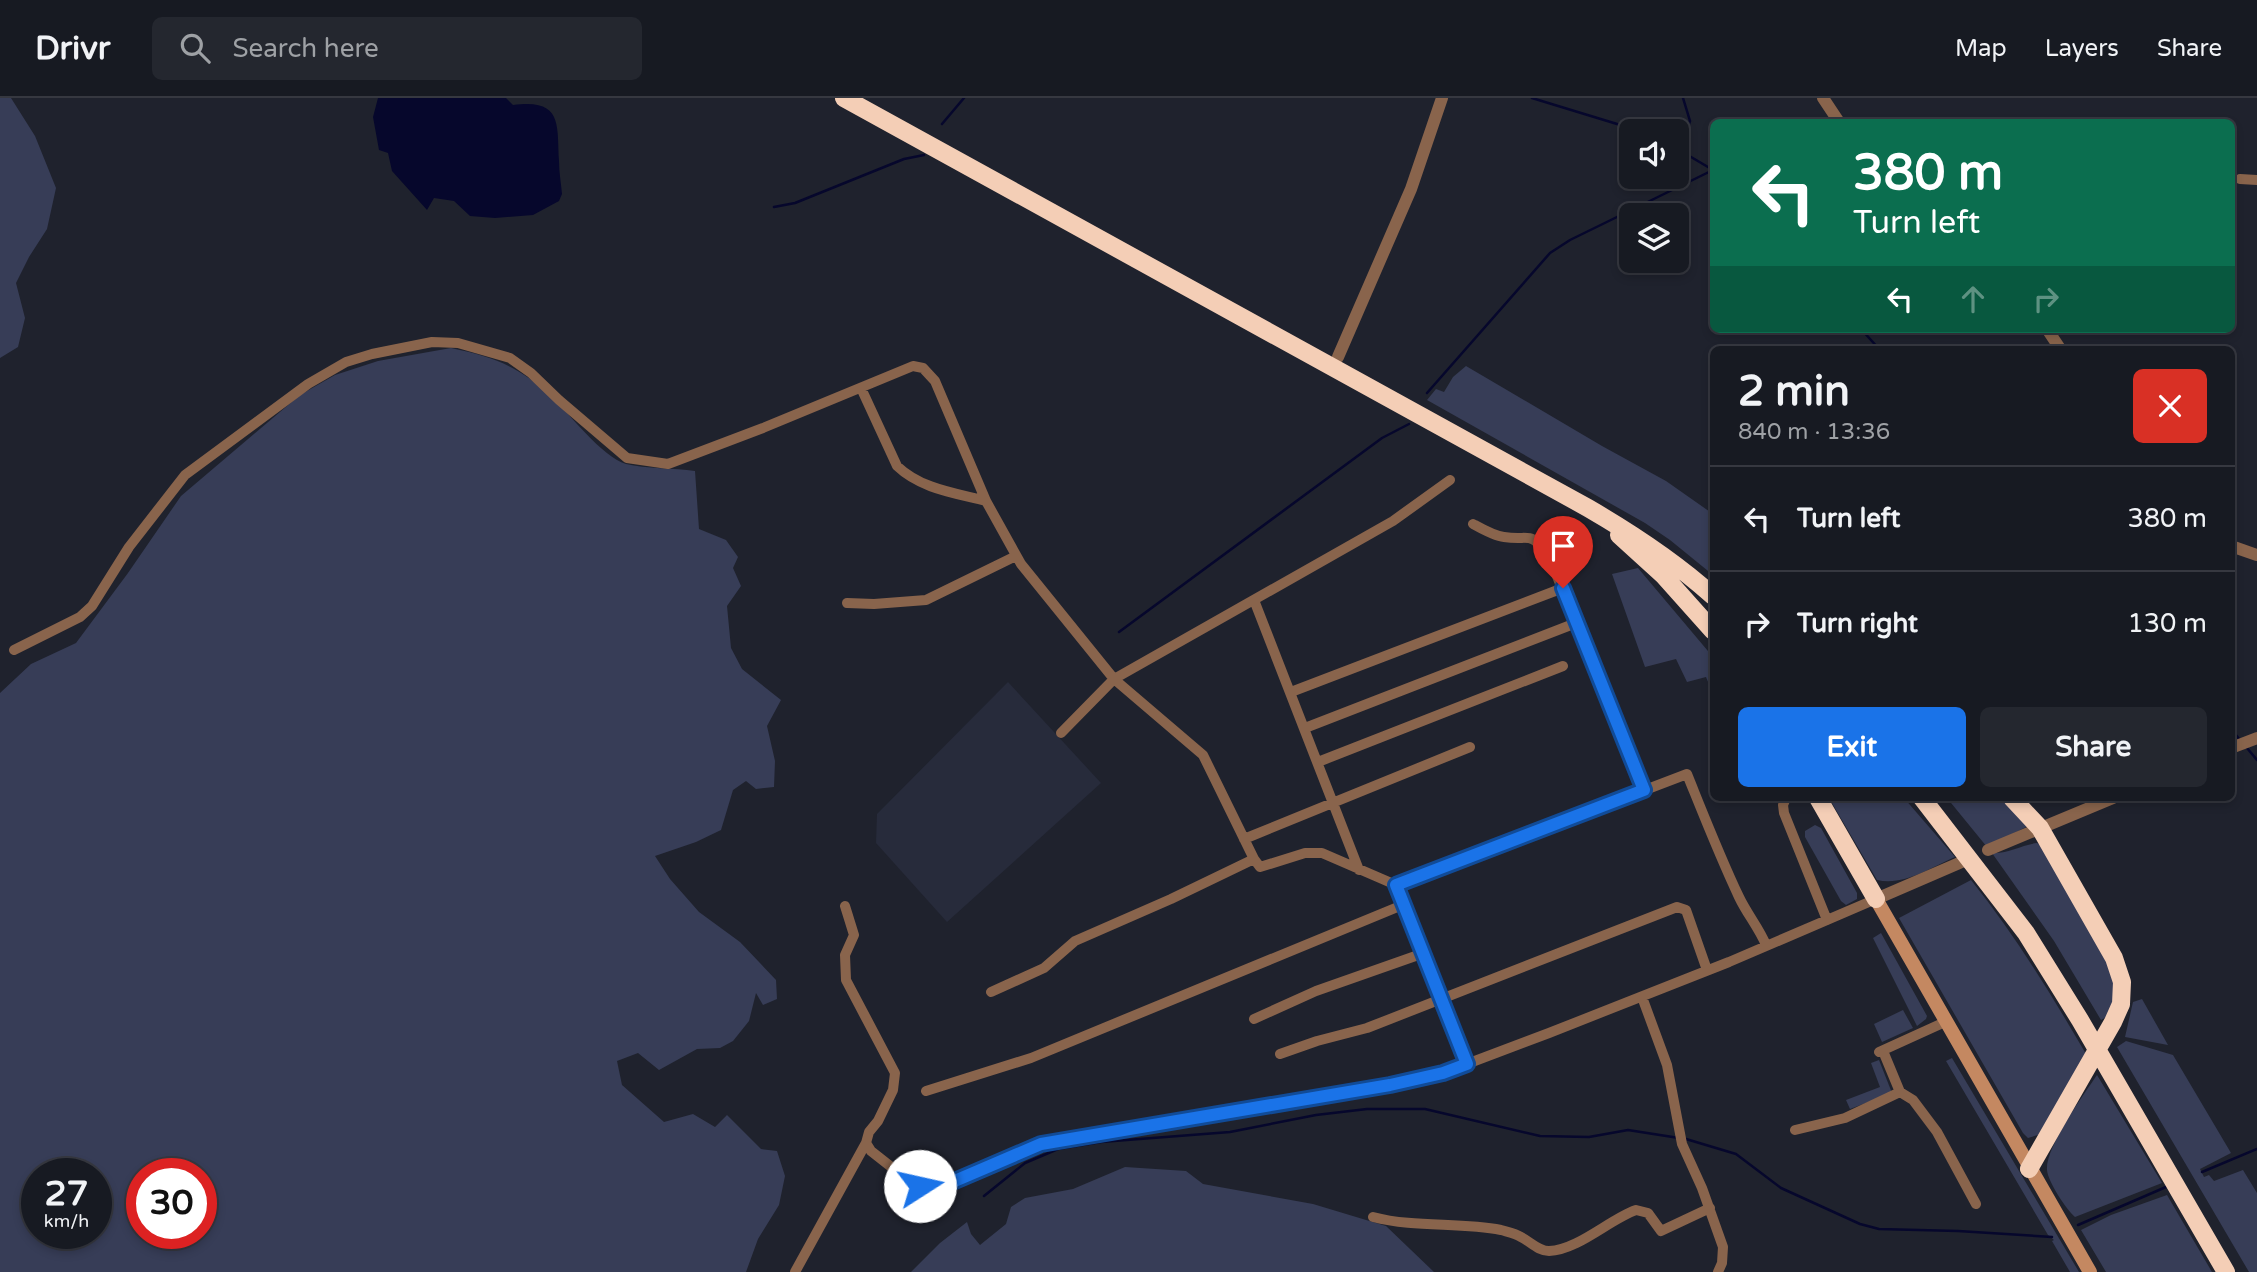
<!DOCTYPE html>
<meta charset="utf-8">
<style>
:root{--surface:#171a22;--page:#24272f;--text:#f1f3f6;--muted:#9ea1a5;--line:#363840;--accent:#1a73e8}
body{margin:0;font-family:"Varela Round",sans-serif;background:var(--page);color:var(--text);height:100vh;display:flex;flex-direction:column;font-size:26px;white-space:nowrap}
*{box-sizing:border-box;margin:0}
p{font-size:23px;color:var(--muted)}
.icon{flex:none;width:38px;height:38px;fill:none;stroke:currentColor;stroke-width:2;stroke-linecap:round;stroke-linejoin:round}
.map{position:relative;flex:1;overflow:hidden}
.drawer{position:absolute;left:1710px;top:248px;width:525px;height:455px;display:flex;flex-direction:column;background:var(--surface);border-radius:10px;box-shadow:0 4px 10px #0003,0 0 0 2px var(--line)}
.drawer>*{flex:none}
.guide{position:absolute;left:1710px;top:21px;width:525px;height:214px;border-radius:10px;box-shadow:0 4px 10px #0003,0 0 0 2px var(--line);background:#0b6e4f;color:#fff;overflow:hidden}
.tools{position:absolute;left:1619px;top:21px;display:grid;gap:14px}
.tools a{display:grid;place-items:center;width:70px;height:70px;border-radius:10px;background:var(--surface);box-shadow:0 4px 10px #0003,0 0 0 2px var(--line);font-size:35px}
.speed{position:absolute;left:21px;top:1060px;display:flex;gap:14px;font-size:35px;font-weight:700;text-align:center}
.speed>*{display:grid;place-content:center;width:91px;height:91px;border-radius:50%;background:var(--surface);box-shadow:0 4px 10px #0003,0 0 0 2px var(--line);line-height:1}
.speed small{font-size:18px;font-weight:400}
.speed .limit{border:10px solid #d22;background:#fff;color:#111}
.pin{position:absolute;display:grid;place-items:center;width:60px;height:60px;color:#fff;margin:-72px -30px;border-radius:50% 50% 50% 0;rotate:-45deg;box-shadow:0 0 7px #0007}
.pin .icon{rotate:45deg}
.me{position:absolute;width:77px;margin:-38px;rotate:80deg;stroke-linejoin:round;filter:drop-shadow(0 0 5px #0008)}
.turn{display:flex;align-items:center;gap:24px;height:147px;padding:0 28px;font-size:32px}
.turn .icon{width:91px;height:91px;stroke-width:2.5}
.turn b{display:block;font-size:49px;line-height:60px}
.lanes{display:flex;align-items:center;height:66px;padding:0 28px;background:#0003;justify-content:center;gap:35px;direction:ltr}
.lanes .off{opacity:.35}
.round{display:grid;place-items:center;flex:none;width:74px;height:74px;border-radius:10px;background:var(--page)}
.summary{display:flex;align-items:center;justify-content:space-between;height:119px;padding:0 28px}
h1{font-size:42px;font-weight:700;line-height:52px}
.button{display:flex;gap:14px;margin-top:auto;padding:14px 28px}
.button a{flex:1;height:80px;border-radius:10px;background:var(--accent);color:#fff;font-size:28px;font-weight:700;line-height:80px;text-align:center}
.button a+a{background:var(--page);color:var(--text)}
ul{padding:0;list-style:none}
li{display:flex;align-items:center;gap:21px;height:105px;padding:0 28px;border-top:2px solid var(--line)}
li div{flex:1}
li b{display:block;font-size:26px}
li em{font-style:normal}
header{display:flex;align-items:center;gap:42px;box-sizing:border-box;height:98px;padding:0 35px;background:var(--surface);border-bottom:2px solid var(--line)}
header strong{font-size:33px}
nav{display:flex;gap:38px;margin-inline-start:auto;font-size:24px}
.search{width:490px;height:63px;background:var(--page);display:flex;align-items:center;gap:18px;box-sizing:border-box;padding:0 24px;border-radius:10px;color:var(--muted);font-size:26px}
.map>svg:first-child{display:block}
.built{fill:#272b3b}
.green{fill:#373d57;fill-rule:evenodd}
.water{fill:#06072c}
.lines{fill:none;stroke-linecap:round;stroke-linejoin:round}
.stream{stroke:#06072c;stroke-width:2.5}
.minor{stroke:#89644c;stroke-width:10}
.tertiary{stroke:#89644c;stroke-width:12}
.secondary{stroke:#c48861;stroke-width:14}
.motorway{stroke:#f4ceb6;stroke-width:18}
.route-casing{stroke:#114b97;stroke-width:18}
.route{stroke:#1a73e8;stroke-width:12}
</style>
<header>
<strong>Drivr</strong>
<div class="search"><svg class="icon" aria-label="search" viewBox="0 0 24 24"><circle cx="10" cy="10" r="6"/><path d="M15 15l6 6"/></svg>Search here</div>
<nav><a>Map</a><a>Layers</a><a>Share</a></nav>
</header>
<div class="map">
<svg width="2257" height="1174" viewBox="0 0 2257 1174">
<rect width="100%" height="100%" fill="#1f222d"/>
<path class="built" d="M 1008,584 L 1101,685 L 947,824 L 876,745 L 877,716 Z"/>
<path class="green" d="M 0,0 L 11,0 L 35,38 L 56,90 L 47,131 L 29,159 L 16,185 L 25,220 L 18,249 L 0,260 Z
M 451,250 C 494,259 518,268 551,298 C 569,315 602,359 626,366 C 646,371 674,370 695,373 L 699,431 L 726,442 L 738,459 L 733,470 L 741,488 L 727,508 L 731,550 L 742,571 L 781,602 L 767,628 L 775,663 L 774,689 L 756,691 L 746,683 L 733,692 L 721,732 L 696,744 L 655,758 L 670,781 L 699,814 L 740,844 L 776,882 L 777,901 L 763,907 L 756,895 L 749,923 L 733,943 L 720,950 L 697,951 L 659,972 L 638,955 L 617,963 L 622,987 L 664,1024 L 693,1016 L 715,1029 L 727,1017 L 761,1051 L 777,1053 L 785,1078 L 779,1107 L 758,1141 L 746,1174 L 0,1174 L 0,595 L 31,566 L 76,545 L 128,475 L 181,398 L 300,297 L 335,277 L 378,263 ZM 37,1076 L 96,1076 L 96,1136 L 37,1136 ZM 142,1076 L 201,1076 L 201,1136 L 142,1136 Z
M 1466,268 L 1602,348 L 1666,383 L 1713,416 L 1713,477 L 1670,442 L 1645,425 L 1427,302 L 1436,291 L 1444,294 L 1453,279 Z
M 1638,470 L 1713,559 L 1713,596 L 1706,579 L 1687,584 L 1676,561 L 1645,569 L 1612,476 Z
M 1829,700 L 1904,700 L 1955,759 C 1930,770 1904,788 1877,782 Z
M 1947,700 L 2003,700 L 2028,728 L 1987,749 Z
M 1815,727 L 1821,730 L 1857,795 L 1857,801 L 1846,807 L 1841,803 L 1805,739 L 1805,733 Z
M 2037,745 L 2041,748 L 2112,872 C 2115,889 2115,901 2110,917 L 2101,922 L 2054,843 L 1992,755 C 2008,756 2021,747 2037,745 Z
M 1971,782 C 2015,837 2051,896 2086,956 L 2041,1036 L 2028,1040 L 2023,1035 L 1899,820 Z
M 1881,835 L 1927,918 L 1926,921 L 1917,928 L 1873,840 Z
M 2142,901 L 2168,947 L 2125,939 L 2133,904 Z
M 1903,912 L 1913,930 L 1882,944 L 1874,926 Z
M 2126,943 L 2173,957 L 2231,1055 L 2200,1071 L 2204,1079 L 2209,1077 L 2214,1083 L 2243,1072 L 2257,1095 L 2257,1174 L 2249,1174 L 2117,949 Z
M 1952,960 L 2079,1174 L 2070,1174 L 2052,1143 L 2054,1142 L 2048,1137 L 1946,963 Z
M 1879,962 L 1892,995 L 1850,1011 L 1846,1002 L 1880,989 L 1871,965 Z
M 2097,977 L 2162,1085 L 2075,1119 C 2066,1111 2048,1084 2047,1072 C 2045,1050 2084,996 2097,977 Z
M 1125,1069 L 1186,1073 L 1203,1086 L 1313,1106 L 1386,1128 L 1434,1174 L 911,1174 L 940,1145 L 967,1124 L 971,1136 L 980,1147 L 1006,1126 L 1011,1109 L 1025,1100 L 1073,1091 Z
M 2167,1097 L 2212,1174 L 2106,1174 L 2081,1132 L 2111,1117 Z"/>
<path class="water" d="M 378,0 L 506,0 L 513,7 C 563,0 557,27 559,63 C 559,74 561,85 562,96 L 559,103 L 533,117 L 495,120 L 470,118 L 454,103 L 434,100 L 427,112 L 392,73 L 388,55 L 379,52 L 373,19 Z"/>
<g class="lines">
<path class="stream" d="M 1532,0 L 1640,33
M 942,26 L 964,0
M 774,109 L 795,105 L 904,61 L 924,57
M 1861,231 L 1880,252
M 1427,295 L 1550,155 L 1570,142 L 1713,72 L 1686,56 L 1681,48 L 1690,23 L 1683,0
M 1119,534 L 1382,340 L 1409,326
M 2231,631 L 2240,642
M 2247,650 L 2257,662
M 1686,1041 L 1736,1056 L 1781,1090 L 1860,1126 L 1879,1131 L 1958,1133 L 2052,1139
M 2202,1074 L 2257,1051
M 984,1098 L 1025,1065 L 1058,1051 L 1101,1044 L 1230,1034 L 1316,1017 L 1367,1011 L 1425,1011 L 1540,1038 L 1589,1039 L 1628,1032 L 1679,1040
M 2078,1127 L 2166,1089"/>
<path class="minor" d="M 2240,81 L 2257,82
M 861,290 L 897,368 C 921,391 955,395 986,403
M 1473,426 C 1482,431 1494,438 1504,439 C 1531,443 1528,432 1548,456 L 1644,692
M 1254,502 L 1359,772
M 847,505 L 874,506 L 926,502 L 1016,458
M 14,552 L 80,519 L 92,508 L 129,449 L 185,377 L 308,286 L 346,264 L 372,256 L 432,244 L 458,245 L 510,260 L 531,275 L 559,302 L 627,360 L 668,366 L 763,330 L 913,268 L 923,270 L 935,283 L 986,403 L 1021,466 L 1114,581 L 1203,657 L 1254,761 L 1260,769 L 1305,755 L 1322,755 L 1396,787 L 1467,966
M 1291,594 L 1563,490
M 1305,630 L 1576,525
M 1061,635 L 1114,581 L 1393,423 L 1450,382
M 1318,664 L 1563,568
M 1786,700 L 1783,707 L 1784,715 L 1827,822
M 1244,741 L 1470,649
M 1396,787 L 1687,676 C 1704,718 1720,759 1739,799 C 1747,816 1759,830 1766,847
M 845,808 L 854,837 L 845,857 L 846,882 L 895,975 L 893,992 L 878,1023 L 869,1034 L 866,1045 L 871,1053 L 904,1079 L 920,1088 L 933,1089 L 950,1085 L 1041,1046 L 1390,987 L 1443,975 L 1549,935 L 1729,864 L 1876,801
M 991,894 L 1044,870 L 1075,843 L 1171,801 L 1254,761
M 1642,899 L 1667,967 L 1682,1046 L 1702,1090 L 1723,1149 L 1722,1165 L 1718,1174
M 1254,921 L 1316,893 L 1424,855
M 1883,953 L 1900,994 L 1913,1002 L 1937,1034 L 1976,1106
M 1879,954 L 1945,924
M 1280,956 L 1317,943 L 1367,930 L 1677,809 L 1686,812 L 1707,872
M 926,993 L 1031,960 L 1405,806
M 1795,1032 L 1845,1020 L 1900,994
M 1373,1119 C 1415,1130 1459,1124 1501,1132 C 1508,1134 1515,1135 1521,1139 C 1531,1144 1538,1153 1549,1153 C 1578,1152 1610,1121 1636,1112 L 1648,1115 L 1661,1133 L 1710,1110
M 795,1174 L 866,1045"/>
<path class="tertiary" d="M 1823,0 L 1839,24
M 2047,231 L 2061,252
M 1338,259 L 1411,91 L 1442,0
M 2231,448 L 2257,457
M 2231,650 L 2257,640
M 1988,752 L 2113,700
M 1876,801 L 1964,763"/>
<path class="secondary" d="M 1876,801 L 2090,1174"/>
<path class="motorway" d="M 844,0 L 1588,410 C 1633,436 1674,463 1713,498
M 1619,437 L 1663,477 L 1713,533
M 1818,700 L 1876,801
M 1922,700 L 2026,835 L 2080,922 L 2226,1174
M 2012,700 L 2040,730 L 2114,860 L 2122,884 L 2121,906 L 2113,924 L 2029,1071"/>
</g>
<g class="lines">
<defs>
<path id="route" d="M 920,1088 L 933,1089 L 950,1085 L 1041,1046 L 1390,987 L 1443,975 L 1467,966 L 1396,787 L 1644,692 L 1563,490"/>
</defs>
<use href="#route" class="route-casing"/>
<use href="#route" class="route"/>
</g>
</svg>
<div class="tools">
<a><svg class="icon" aria-label="sound" viewBox="0 0 24 24"><path d="M4 9h4l5-4v14l-5-4H4zM17 9q2 3 0 6"/></svg></a>
<a><svg class="icon" aria-label="layers" viewBox="0 0 24 24"><path d="M12 4l9 5-9 5-9-5zM3 14l9 5 9-5"/></svg></a>
</div>
<div class="speed"><div>27<small>km/h</small></div><div class="limit">30</div></div>
<div class="pin" style="left:1563px;top:490px;background:#d93025"><svg class="icon" aria-label="arrive" viewBox="0 0 24 24"><path d="M6 21V4h12l-3 4 3 4H6"/></svg></div>
<svg class="me" style="left:920px;top:1088px" viewBox="-20 -20 40 40"><circle r="19" fill="#fff"/><path d="M0-13L10 11 0 6-10 11z" fill="#1a73e8"/></svg>
<div class="guide">
<div class="turn"><svg class="icon" aria-label="left" viewBox="0 0 24 24"><path d="M17 20v-9H6M10 6l-5 5 5 5"/></svg><div><b>380 m</b>Turn left</div></div>
<div class="lanes"><svg class="icon" aria-label="left" viewBox="0 0 24 24"><path d="M17 20v-9H6M10 6l-5 5 5 5"/></svg><svg class="icon off" aria-label="ahead" viewBox="0 0 24 24"><path d="M12 20V5M6 11l6-6 6 6"/></svg><svg class="icon off" aria-label="right" viewBox="0 0 24 24"><path d="M7 20v-9h11M14 6l5 5-5 5"/></svg></div>
</div>
<section class="drawer">
<div class="summary"><div><h1>2 min</h1><p>840 m · 13:36</p></div><a class="round" style="background:#d93025;color:#fff"><svg class="icon" aria-label="close" viewBox="0 0 24 24"><path d="M6 6l12 12M18 6L6 18"/></svg></a></div>
<ul>
<li><svg class="icon" aria-label="left" viewBox="0 0 24 24"><path d="M17 20v-9H6M10 6l-5 5 5 5"/></svg><div><b>Turn left</b></div><em>380 m</em></li>
<li><svg class="icon" aria-label="right" viewBox="0 0 24 24"><path d="M7 20v-9h11M14 6l5 5-5 5"/></svg><div><b>Turn right</b></div><em>130 m</em></li>
</ul>
<div class="button"><a>Exit</a><a>Share</a></div>
</section>
</div>
